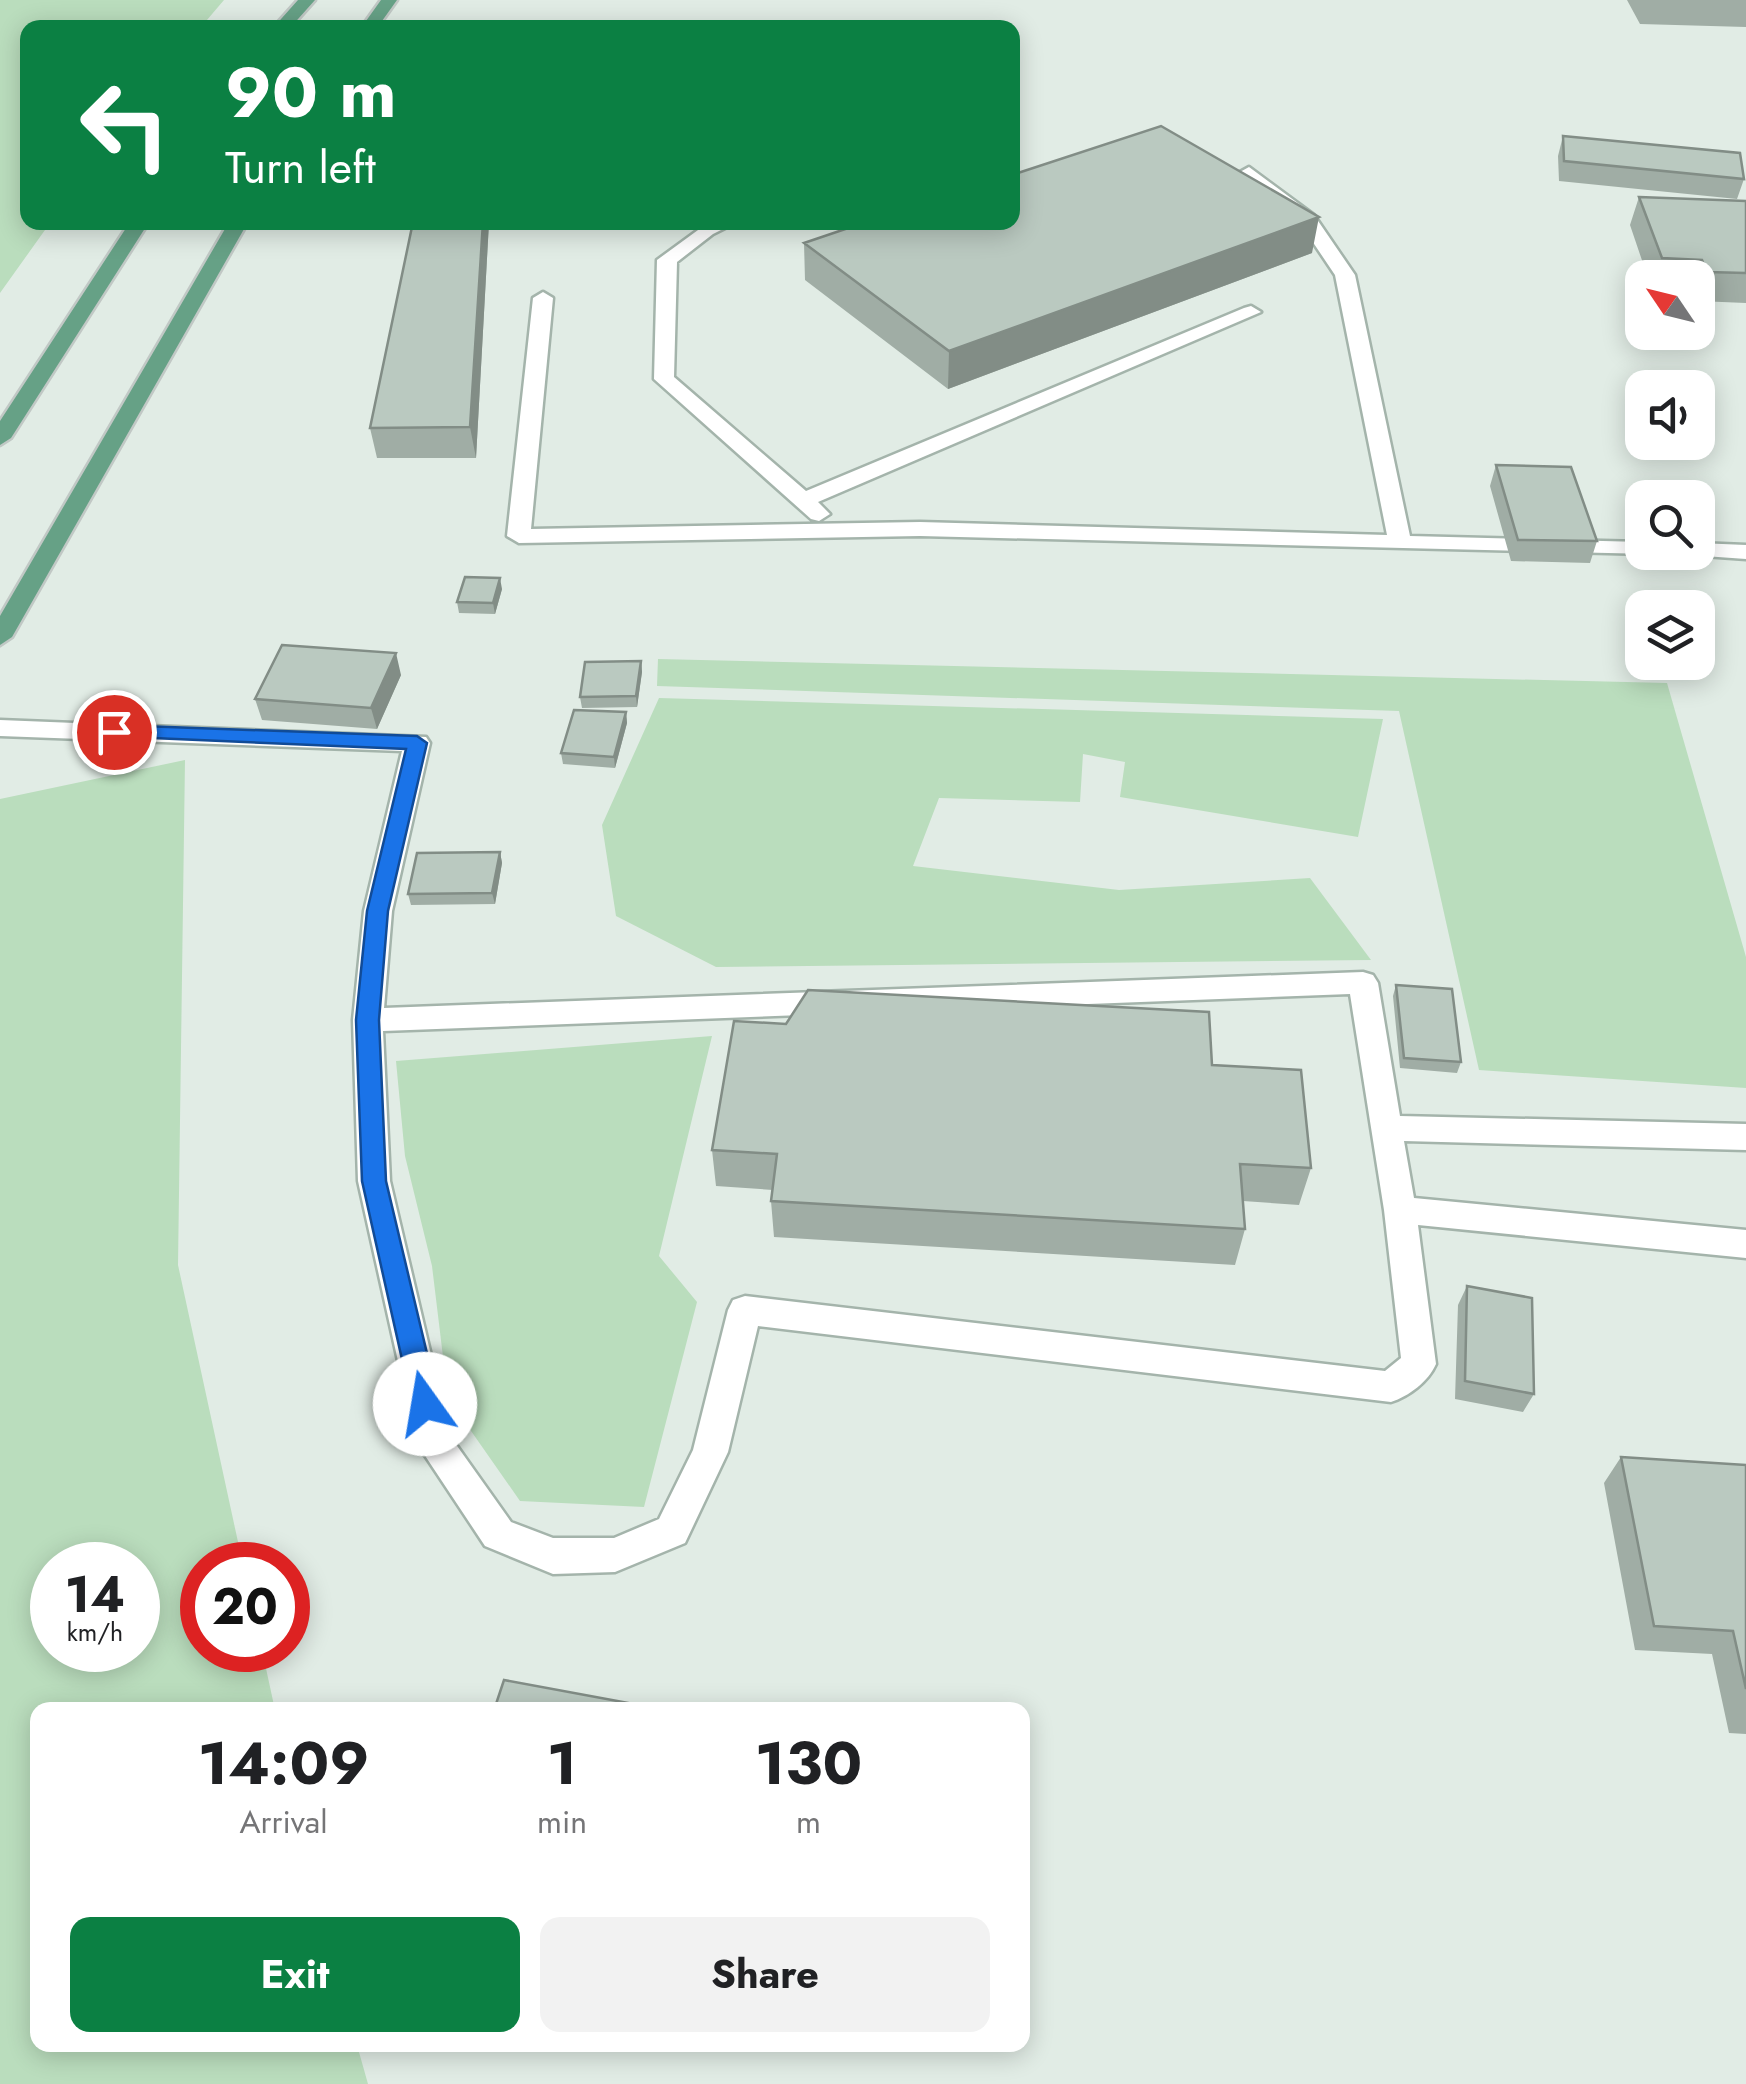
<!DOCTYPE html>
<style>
:root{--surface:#fff;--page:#f2f2f2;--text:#202124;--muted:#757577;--accent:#0b8043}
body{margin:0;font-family:Jost,sans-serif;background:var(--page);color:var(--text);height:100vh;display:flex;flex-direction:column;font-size:38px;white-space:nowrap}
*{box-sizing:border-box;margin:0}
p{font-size:32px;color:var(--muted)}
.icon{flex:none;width:55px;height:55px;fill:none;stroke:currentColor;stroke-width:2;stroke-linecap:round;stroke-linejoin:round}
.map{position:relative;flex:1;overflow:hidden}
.drawer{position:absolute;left:30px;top:1702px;width:1000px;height:350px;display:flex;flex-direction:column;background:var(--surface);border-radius:20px;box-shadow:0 5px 25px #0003}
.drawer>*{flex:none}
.banner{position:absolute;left:20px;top:20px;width:1000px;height:210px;border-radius:20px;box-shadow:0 5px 25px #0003;background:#0b8043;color:#fff;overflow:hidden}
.needle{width:65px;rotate:305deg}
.controls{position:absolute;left:1625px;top:260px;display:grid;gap:20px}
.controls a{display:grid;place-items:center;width:90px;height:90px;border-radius:20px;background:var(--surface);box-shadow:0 5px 25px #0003;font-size:50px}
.speed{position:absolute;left:30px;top:1542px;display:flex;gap:20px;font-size:50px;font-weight:700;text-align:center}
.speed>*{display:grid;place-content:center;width:130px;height:130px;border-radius:50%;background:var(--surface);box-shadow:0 5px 25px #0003;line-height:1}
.speed small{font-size:25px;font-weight:400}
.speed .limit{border:15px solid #d22;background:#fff;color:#111}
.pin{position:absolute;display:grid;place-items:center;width:85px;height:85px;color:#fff;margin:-42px;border:5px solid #fff;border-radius:50%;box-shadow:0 2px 10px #0007}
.me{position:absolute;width:110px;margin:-55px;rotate:347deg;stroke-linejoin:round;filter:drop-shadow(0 0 8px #0008)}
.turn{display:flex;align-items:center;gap:35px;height:210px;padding:0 40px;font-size:45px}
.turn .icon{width:130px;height:130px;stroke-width:2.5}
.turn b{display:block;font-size:70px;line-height:85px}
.eta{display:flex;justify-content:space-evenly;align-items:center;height:170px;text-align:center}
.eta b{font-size:60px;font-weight:700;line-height:70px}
.button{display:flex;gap:20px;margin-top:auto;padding:20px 40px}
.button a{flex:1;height:115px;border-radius:20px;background:var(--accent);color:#fff;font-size:40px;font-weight:700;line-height:115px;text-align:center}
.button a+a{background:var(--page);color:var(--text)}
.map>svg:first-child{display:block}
.green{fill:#baddbd;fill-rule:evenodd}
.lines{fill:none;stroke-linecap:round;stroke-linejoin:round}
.minor-casing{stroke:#a4b4ab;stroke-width:5}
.major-casing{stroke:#c1c8c5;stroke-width:5}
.minor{fill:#fff;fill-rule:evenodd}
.major{fill:#66a186;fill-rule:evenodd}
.wall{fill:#a0ada5}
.shaded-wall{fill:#828d86}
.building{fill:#bac9c0;stroke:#828d86;stroke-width:2.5}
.route{fill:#1a73e8;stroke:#114b97;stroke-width:2.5}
</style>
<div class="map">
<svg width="1746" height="2084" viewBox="0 0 1746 2084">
<rect width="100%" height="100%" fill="#e1ece5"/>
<path class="green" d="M 0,0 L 224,0 L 201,27 L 28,28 L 28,222 L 50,223 L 0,293 Z
M 658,659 L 1667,683 L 1746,957 L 1746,1088 L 1479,1070 L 1399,711 L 657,686 Z
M 659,698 L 1383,719 L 1358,837 L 1120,797 L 1125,762 L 1083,754 L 1080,802 L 939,798 L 913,866 L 1119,890 L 1310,878 L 1371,960 L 716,967 L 616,916 L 602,825 Z
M 185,760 L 178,1265 L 243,1565 L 202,1565 L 202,1650 L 262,1650 L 275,1710 L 38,1710 L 38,2045 L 357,2045 L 368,2084 L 0,2084 L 0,799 ZM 138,1565 L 138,1650 L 52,1650 L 52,1565 Z
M 712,1036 L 659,1256 L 697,1302 L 644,1507 L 520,1501 L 448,1398 L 432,1266 L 405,1156 L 396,1061 Z"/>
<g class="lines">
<defs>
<path id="minor" d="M 1249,167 L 1314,215 L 1355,275 L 1410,536 L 1642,542 L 1642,552 L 1650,554 L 920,536 L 519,543 L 507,536 L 533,298 L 543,292 L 553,298 L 531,529 L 920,522 L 1387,535 L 1335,275 L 1300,223 L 1243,176 L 1240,172 Z
M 709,222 L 737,222 L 713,234 L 677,262 L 674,377 L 806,491 L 1244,308 L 1251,306 L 1261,312 L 818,502 L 830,514 L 819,521 L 811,519 L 654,379 L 657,260 Z
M 1698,543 L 1746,545 L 1746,559 L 1690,555 L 1698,552 Z
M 0,720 L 426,737 L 430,743 L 392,911 L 384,1008 L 1363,972 L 1373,975 L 1378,983 L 1400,1116 L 1746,1124 L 1746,1150 L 1404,1141 L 1414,1198 L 1746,1230 L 1746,1258 L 1418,1225 L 1436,1364 C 1428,1382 1409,1396 1391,1402 L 758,1326 L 728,1452 L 685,1543 L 615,1572 L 553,1574 L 485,1546 L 416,1442 L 358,1181 L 353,1020 L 364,911 L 402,751 L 0,736 ZM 1350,994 L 1384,1210 L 1401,1358 L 1385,1371 L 745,1296 L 733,1300 L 728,1310 L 693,1450 L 659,1519 L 614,1538 L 553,1538 L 511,1522 L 450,1436 L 390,1181 L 383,1031 Z"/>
<path id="major" d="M 298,0 L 315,0 L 290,28 L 273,28 Z
M 381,0 L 397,0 L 377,28 L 361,28 Z
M 130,222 L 149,222 L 11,438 L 0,445 L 0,421 Z
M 229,222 L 248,222 L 12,637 L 0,645 L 0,616 Z"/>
</defs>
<use href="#minor" class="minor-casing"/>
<use href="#major" class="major-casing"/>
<use href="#minor" class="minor"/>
<use href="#major" class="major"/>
</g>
<path class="wall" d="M 1627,0 L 1746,0 L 1746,27 L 1640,24 Z
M 1563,136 L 1744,179 L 1737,199 L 1559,181 L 1558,156 Z
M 1639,197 L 1746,201 L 1746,303 L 1698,301 L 1698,278 L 1648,278 L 1630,225 Z
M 489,222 L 476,458 L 377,458 L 370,428 Z
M 804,243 L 1312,253 L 948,389 L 805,280 Z
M 1496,465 L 1597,541 L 1590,563 L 1511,561 L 1490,486 Z
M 502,589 L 495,614 L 459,613 L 457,602 Z
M 641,661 L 642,672 L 637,707 L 582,708 L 580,697 Z
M 401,675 L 377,729 L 262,720 L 255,699 Z
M 626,712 L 627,723 L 615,768 L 563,764 L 561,753 Z
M 500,852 L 502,863 L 495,904 L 411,905 L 408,894 Z
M 1396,985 L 1461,1062 L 1457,1073 L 1400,1068 L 1393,996 Z
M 1212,1065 L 1311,1168 L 1299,1205 L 1243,1201 L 1245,1229 L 1235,1265 L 774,1237 L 771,1201 L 773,1190 L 716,1186 L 712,1150 Z
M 1467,1286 L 1534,1394 L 1523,1412 L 1455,1399 L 1458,1305 Z
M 1621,1457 L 1746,1465 L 1746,1734 L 1729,1733 L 1712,1654 L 1635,1650 L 1604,1483 Z"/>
<path class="shaded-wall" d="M 1319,217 L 1312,253 L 948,389 L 949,351 Z
M 483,222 L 489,222 L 476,458 L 470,427 Z
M 500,578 L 502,589 L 495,614 L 493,603 Z
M 396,653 L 401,675 L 377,729 L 371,708 Z
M 641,661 L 642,672 L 637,707 L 636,696 Z
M 626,712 L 627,723 L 615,768 L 614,757 Z
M 500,852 L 502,863 L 495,904 L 492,893 Z"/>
<path class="building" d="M 1161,126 L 1319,217 L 949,351 L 804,243 L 866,222 L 1012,222 L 1012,175 Z
M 1563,136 L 1740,153 L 1744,179 L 1564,161 Z
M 1639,197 L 1746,201 L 1746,273 L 1707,272 L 1702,260 L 1662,258 Z
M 413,222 L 483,222 L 470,427 L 370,428 Z
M 1496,465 L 1571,467 L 1597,541 L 1518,540 Z
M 465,577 L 500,578 L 493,603 L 457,602 Z
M 282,645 L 396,653 L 371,708 L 255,699 Z
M 641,661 L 636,696 L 580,697 L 585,662 Z
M 574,710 L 626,712 L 614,757 L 561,753 Z
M 500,852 L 492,893 L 408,894 L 417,853 Z
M 1396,985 L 1452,989 L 1461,1062 L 1404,1058 Z
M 808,990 L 1209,1012 L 1212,1065 L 1301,1070 L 1311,1168 L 1240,1164 L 1245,1229 L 771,1201 L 777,1154 L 712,1150 L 734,1021 L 786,1024 Z
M 1467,1286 L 1532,1298 L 1534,1394 L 1465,1381 Z
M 1621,1457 L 1746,1465 L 1746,1689 L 1733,1631 L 1654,1626 Z
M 504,1680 L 666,1710 L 494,1710 Z"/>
<path class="route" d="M 114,725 L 417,736 L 427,743 L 388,911 L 379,1020 L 386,1181 L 439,1404 L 435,1413 L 425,1416 L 416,1413 L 412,1404 L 362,1181 L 356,1020 L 367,911 L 406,749 L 107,736 L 107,727 Z"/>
</svg>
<div class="controls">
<a><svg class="needle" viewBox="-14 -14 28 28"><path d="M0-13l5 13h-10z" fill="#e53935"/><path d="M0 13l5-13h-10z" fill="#757577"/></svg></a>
<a><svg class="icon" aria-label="sound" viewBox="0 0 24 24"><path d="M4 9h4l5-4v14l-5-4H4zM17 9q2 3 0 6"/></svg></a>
<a><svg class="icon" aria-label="search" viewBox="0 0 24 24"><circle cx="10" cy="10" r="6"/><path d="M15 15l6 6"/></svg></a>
<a><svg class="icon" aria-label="layers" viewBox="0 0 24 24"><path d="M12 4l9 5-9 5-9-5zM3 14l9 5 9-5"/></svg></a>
</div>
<div class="speed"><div>14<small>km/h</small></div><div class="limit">20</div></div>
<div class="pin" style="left:114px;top:732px;background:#d93025"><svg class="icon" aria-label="arrive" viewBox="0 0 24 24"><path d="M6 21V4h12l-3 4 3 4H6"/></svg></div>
<svg class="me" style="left:425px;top:1404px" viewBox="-20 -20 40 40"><circle r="19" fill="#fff"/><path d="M0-13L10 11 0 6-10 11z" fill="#1a73e8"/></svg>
<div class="banner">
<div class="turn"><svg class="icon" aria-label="left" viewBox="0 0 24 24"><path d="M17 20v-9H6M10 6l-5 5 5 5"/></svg><div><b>90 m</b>Turn left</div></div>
</div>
<section class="drawer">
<div class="eta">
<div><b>14:09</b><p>Arrival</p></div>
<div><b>1</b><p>min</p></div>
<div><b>130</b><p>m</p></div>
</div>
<div class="button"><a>Exit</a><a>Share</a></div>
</section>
</div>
